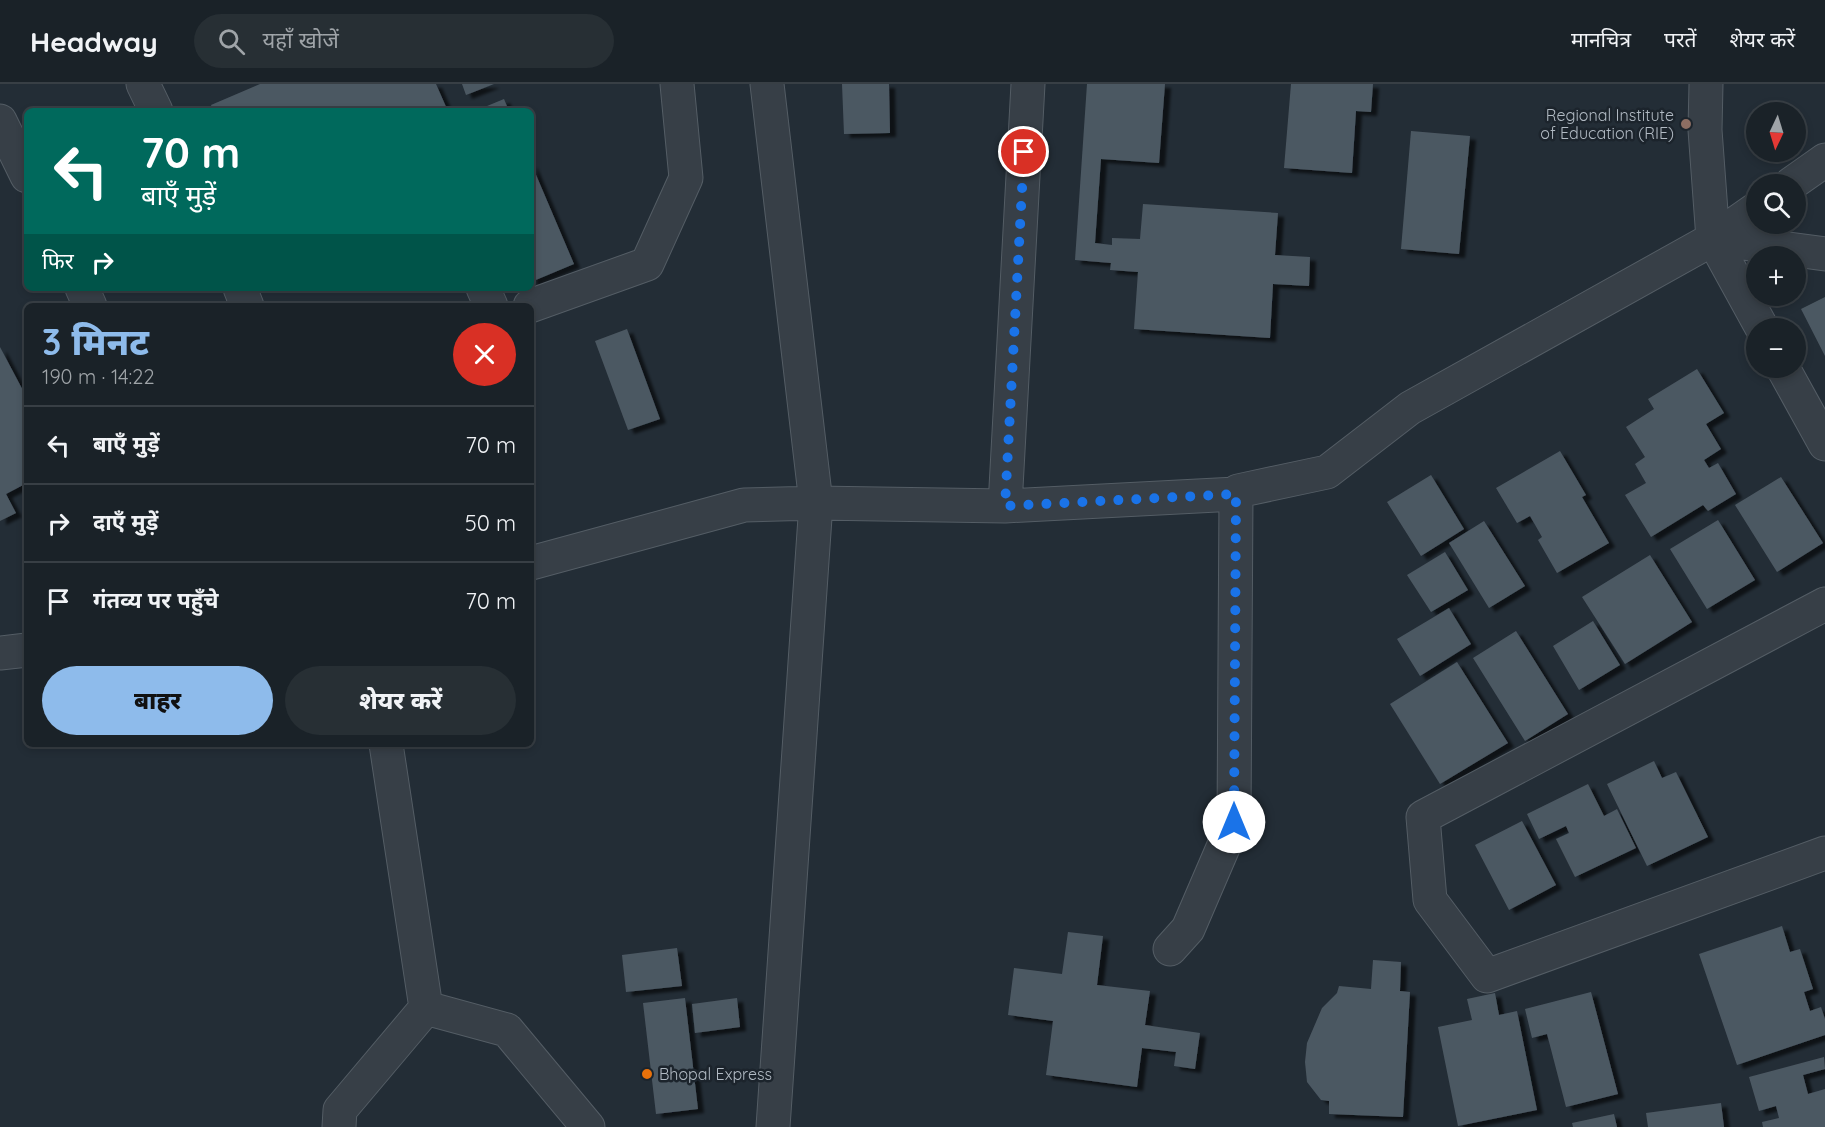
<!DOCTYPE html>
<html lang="hi">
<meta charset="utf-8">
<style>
:root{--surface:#1a2228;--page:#272f34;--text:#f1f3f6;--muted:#9fa4a8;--line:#383f45;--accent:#8ebbeb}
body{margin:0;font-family:Quicksand,"Noto Sans Devanagari",sans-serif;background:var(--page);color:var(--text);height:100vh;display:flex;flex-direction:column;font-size:22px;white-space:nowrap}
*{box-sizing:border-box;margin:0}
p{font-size:20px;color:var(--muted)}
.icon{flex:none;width:33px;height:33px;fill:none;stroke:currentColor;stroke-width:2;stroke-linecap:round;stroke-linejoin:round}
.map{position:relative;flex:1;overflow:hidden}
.drawer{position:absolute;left:24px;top:219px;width:510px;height:444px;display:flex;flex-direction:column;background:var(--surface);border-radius:9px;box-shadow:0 3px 9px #0003,0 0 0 2px var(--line)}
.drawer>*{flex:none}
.guide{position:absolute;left:24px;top:24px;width:510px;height:183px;border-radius:9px;box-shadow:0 3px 9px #0003,0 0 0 2px var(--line);background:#00695c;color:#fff;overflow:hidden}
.needle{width:39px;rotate:184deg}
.controls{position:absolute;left:1746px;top:18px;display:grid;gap:12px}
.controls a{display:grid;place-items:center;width:60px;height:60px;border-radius:50%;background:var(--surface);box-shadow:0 3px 9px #0003,0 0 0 2px var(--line);font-size:30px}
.pin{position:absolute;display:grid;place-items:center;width:51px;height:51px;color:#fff;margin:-26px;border:3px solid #fff;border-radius:50%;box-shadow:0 2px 6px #0007}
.me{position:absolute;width:66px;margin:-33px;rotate:0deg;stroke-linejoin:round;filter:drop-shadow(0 0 4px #0008)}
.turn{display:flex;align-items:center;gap:21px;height:126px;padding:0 18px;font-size:27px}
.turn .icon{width:78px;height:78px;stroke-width:2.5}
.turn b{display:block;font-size:42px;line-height:51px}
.then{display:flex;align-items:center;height:57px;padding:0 18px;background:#0003;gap:12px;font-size:22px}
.round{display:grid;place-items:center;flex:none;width:63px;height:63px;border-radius:32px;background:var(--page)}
.overview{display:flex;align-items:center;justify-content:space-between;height:102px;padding:0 18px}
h1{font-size:36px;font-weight:800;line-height:45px;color:var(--accent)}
.button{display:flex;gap:12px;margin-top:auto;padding:12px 18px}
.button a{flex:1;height:69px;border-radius:36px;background:var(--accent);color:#111;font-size:24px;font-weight:800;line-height:69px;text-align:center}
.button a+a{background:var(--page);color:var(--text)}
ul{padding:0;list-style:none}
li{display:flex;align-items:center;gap:18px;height:78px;padding:0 18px;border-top:2px solid var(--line)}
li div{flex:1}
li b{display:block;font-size:22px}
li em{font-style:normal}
header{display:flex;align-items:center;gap:36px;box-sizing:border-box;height:84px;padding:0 30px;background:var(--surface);border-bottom:2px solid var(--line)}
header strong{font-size:28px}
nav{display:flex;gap:33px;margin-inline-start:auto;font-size:21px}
.search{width:420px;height:54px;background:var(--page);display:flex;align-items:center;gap:15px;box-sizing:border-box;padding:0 21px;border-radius:33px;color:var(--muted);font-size:22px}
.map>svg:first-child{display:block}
.building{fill:#4c5862;filter:url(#shadow)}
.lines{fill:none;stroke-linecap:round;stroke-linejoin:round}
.minor-casing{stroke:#545d65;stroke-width:35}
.minor{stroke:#373f47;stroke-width:33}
.route{stroke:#1a73e8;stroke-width:10;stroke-dasharray:0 18}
.education-dot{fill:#8d6e63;stroke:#1c242c;stroke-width:2}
.food-dot{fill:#e8710a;stroke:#1c242c;stroke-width:2}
.labels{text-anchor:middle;stroke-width:5;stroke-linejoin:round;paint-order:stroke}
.poi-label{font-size:16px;fill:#b1bac3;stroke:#1c242c;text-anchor:end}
</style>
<header>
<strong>Headway</strong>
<div class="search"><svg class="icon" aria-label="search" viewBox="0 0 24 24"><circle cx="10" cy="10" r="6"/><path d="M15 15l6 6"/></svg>यहाँ खोजें</div>
<nav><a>मानचित्र</a><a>परतें</a><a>शेयर करें</a></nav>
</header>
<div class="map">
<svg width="1825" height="1043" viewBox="0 0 1825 1043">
<defs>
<filter id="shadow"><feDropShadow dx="6" dy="4" stdDeviation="1.5" flood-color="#0009"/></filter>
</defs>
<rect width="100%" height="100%" fill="#232d36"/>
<path class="building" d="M 260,0 L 436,0 L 447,25 L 442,27 L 213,27 L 211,21 Z
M 462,0 L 494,0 L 466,11 Z
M 842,0 L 889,0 L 890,49 L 844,50 Z
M 1087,0 L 1165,0 L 1159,79 L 1101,75 L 1095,159 L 1112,161 L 1112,154 L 1140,155 L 1143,120 L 1278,129 L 1275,171 L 1310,173 L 1309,202 L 1273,200 L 1270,254 L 1134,245 L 1138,188 L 1110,186 L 1111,179 L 1075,176 Z
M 1291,0 L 1373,0 L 1371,28 L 1356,27 L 1352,89 L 1284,84 Z
M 504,15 L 509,27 L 475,27 Z
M 1411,47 L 1470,52 L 1459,170 L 1401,165 Z
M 531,79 L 574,180 L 531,198 Z
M 1825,213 L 1825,272 L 1801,225 Z
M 627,245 L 660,335 L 628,346 L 595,257 Z
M 0,263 L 27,314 L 27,399 L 6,410 L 16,429 L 0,437 Z
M 1697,285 L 1724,329 L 1706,340 L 1721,365 L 1704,376 L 1709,384 L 1718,379 L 1736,410 L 1708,427 L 1703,421 L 1651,453 L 1625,411 L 1646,399 L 1635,380 L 1645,373 L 1626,343 L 1654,325 L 1648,315 Z
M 1560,367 L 1586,411 L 1582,413 L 1609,459 L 1557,489 L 1538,456 L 1542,453 L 1530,432 L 1517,439 L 1496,404 Z
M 1431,391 L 1464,445 L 1421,472 L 1387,418 Z
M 1781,393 L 1823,459 L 1777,488 L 1735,421 Z
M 1718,436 L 1755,496 L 1707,525 L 1670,465 Z
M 1484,437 L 1525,502 L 1489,524 L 1449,459 Z
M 1445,468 L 1468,506 L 1431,528 L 1407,491 Z
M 1650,471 L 1692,538 L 1625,580 L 1582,513 Z
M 1449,524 L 1471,560 L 1420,592 L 1397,555 Z
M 1593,537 L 1620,581 L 1579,606 L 1553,562 Z
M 1516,547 L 1568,630 L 1525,657 L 1473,574 Z
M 1457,578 L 1508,659 L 1440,700 L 1390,620 Z
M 1654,677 L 1662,694 L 1676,688 L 1708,753 L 1647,782 L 1607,700 Z
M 1588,700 L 1604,732 L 1617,725 L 1636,764 L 1575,793 L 1556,755 L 1569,749 L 1566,742 L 1539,755 L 1527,730 Z
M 1522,737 L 1556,801 L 1509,826 L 1475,761 Z
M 1782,842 L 1790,868 L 1800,865 L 1813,905 L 1804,908 L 1810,927 L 1821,923 L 1825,935 L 1825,951 L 1737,981 L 1699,870 Z
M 1068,848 L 1103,852 L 1097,901 L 1150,907 L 1145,941 L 1200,949 L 1195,985 L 1174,982 L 1176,968 L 1142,964 L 1137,1003 L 1046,991 L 1053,937 L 1008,931 L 1014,884 L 1062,890 Z
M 677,864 L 682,902 L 626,908 L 622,871 Z
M 1373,876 L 1401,878 L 1400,907 L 1410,908 L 1403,1033 L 1329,1030 L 1329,1017 L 1321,1016 L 1307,998 L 1305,978 L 1307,959 L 1322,924 L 1337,909 L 1339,902 L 1371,905 Z
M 1591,908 L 1618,1010 L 1566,1023 L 1547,950 L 1532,954 L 1525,925 Z
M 1495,909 L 1499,931 L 1517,927 L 1537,1026 L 1458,1042 L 1438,943 L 1472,936 L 1467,915 Z
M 685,914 L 698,1025 L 656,1030 L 643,919 Z
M 737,914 L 740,943 L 695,949 L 692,920 Z
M 1824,973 L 1825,985 L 1803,991 L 1808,1010 L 1825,1005 L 1825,1043 L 1763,1043 L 1762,1038 L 1779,1034 L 1776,1022 L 1759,1027 L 1749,993 Z
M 1721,1019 L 1724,1043 L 1648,1043 L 1646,1029 Z
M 1614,1030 L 1617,1043 L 1573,1043 L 1572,1039 Z"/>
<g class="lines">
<defs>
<path id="minor" d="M 143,0 L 156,27
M 767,0 L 816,419 L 773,1043
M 1706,0 L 1705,46 L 1713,155 L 1762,244
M 0,37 L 27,92
M 1791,100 L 1825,76
M 1713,155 L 1825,170
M 82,204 L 90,222
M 240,204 L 247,222
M 483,204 L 491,222
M 530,222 L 647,180 L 686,94 L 677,0
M 1783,284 L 1825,360
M 1005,422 L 1028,0
M 531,479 L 744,421 L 816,419 L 1005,422 L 1236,410 L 1238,407 L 1327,388 L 1410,324 L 1713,155 L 1756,125
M 1825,520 L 1423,733 L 1430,816 L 1487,892 L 1825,769
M 0,569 L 27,566
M 1170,865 L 1188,845 L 1234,738 L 1236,410
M 426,924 L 507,946 L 588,1043
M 339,1043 L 340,1026 L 426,924 L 386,660"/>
</defs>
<use href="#minor" class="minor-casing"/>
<use href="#minor" class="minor"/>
</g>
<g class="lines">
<path class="route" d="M 1024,68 L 1005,422 L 1236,410 L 1234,738"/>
</g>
<circle class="education-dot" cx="1686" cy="40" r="6"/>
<circle class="food-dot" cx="647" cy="990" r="6"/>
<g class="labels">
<g class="poi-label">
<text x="1674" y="37">Regional Institute<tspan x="1674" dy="18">of Education (RIE)</tspan></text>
<text x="659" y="996" text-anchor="start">Bhopal Express</text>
</g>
</g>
</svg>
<div class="controls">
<a><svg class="needle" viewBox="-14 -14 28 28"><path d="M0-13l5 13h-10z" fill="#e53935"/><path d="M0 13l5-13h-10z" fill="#9fa4a8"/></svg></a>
<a><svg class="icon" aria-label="search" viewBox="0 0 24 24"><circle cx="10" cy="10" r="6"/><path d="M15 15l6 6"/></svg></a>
<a>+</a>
<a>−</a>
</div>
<div class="pin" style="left:1024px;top:68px;background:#d93025"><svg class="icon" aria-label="arrive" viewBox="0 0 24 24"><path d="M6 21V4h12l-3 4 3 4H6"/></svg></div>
<svg class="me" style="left:1234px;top:738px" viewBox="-20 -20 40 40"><circle r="19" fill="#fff"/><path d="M0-13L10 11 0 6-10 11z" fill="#1a73e8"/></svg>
<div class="guide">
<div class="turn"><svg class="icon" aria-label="left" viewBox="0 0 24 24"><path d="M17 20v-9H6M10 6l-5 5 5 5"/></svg><div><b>70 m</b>बाएँ मुड़ें</div></div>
<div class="then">फिर<svg class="icon" aria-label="right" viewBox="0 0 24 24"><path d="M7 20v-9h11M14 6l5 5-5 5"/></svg></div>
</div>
<section class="drawer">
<div class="overview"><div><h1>3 मिनट</h1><p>190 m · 14:22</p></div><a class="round" style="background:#d93025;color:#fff"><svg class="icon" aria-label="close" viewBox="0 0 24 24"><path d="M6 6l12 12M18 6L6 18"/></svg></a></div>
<ul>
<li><svg class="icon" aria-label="left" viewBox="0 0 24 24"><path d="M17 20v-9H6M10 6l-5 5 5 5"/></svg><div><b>बाएँ मुड़ें</b></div><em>70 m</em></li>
<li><svg class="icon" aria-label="right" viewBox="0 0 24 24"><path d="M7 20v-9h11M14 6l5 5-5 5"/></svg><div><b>दाएँ मुड़ें</b></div><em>50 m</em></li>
<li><svg class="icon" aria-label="arrive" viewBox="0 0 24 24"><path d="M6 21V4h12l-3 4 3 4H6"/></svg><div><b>गंतव्य पर पहुँचे</b></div><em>70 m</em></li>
</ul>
<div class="button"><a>बाहर</a><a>शेयर करें</a></div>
</section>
</div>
